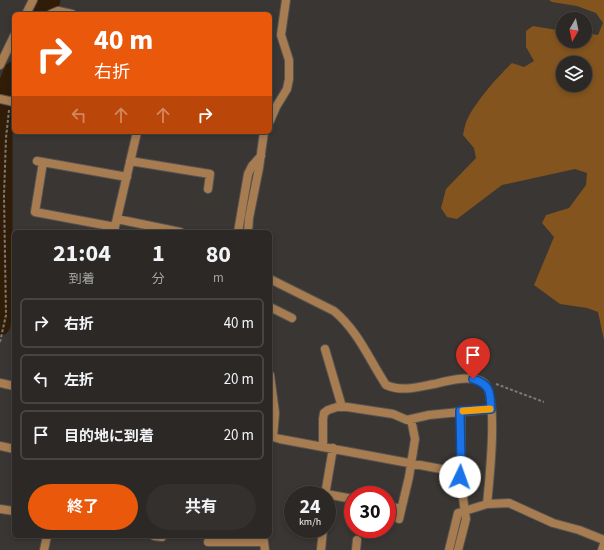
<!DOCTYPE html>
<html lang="ja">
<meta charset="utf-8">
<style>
:root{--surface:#2b2826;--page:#33302e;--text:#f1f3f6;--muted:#a6a6a7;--line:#474443;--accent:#ea580c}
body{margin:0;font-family:"Source Sans 3","Noto Sans JP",sans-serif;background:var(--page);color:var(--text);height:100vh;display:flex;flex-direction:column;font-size:15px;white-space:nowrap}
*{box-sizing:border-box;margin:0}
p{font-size:13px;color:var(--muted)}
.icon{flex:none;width:22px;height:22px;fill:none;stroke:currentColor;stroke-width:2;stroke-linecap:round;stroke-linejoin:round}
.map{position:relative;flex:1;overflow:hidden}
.panel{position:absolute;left:12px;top:230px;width:260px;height:308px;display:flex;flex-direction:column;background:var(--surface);border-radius:6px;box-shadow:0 2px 6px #0003,0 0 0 1px var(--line)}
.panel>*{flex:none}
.hud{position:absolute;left:12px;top:12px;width:260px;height:122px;border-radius:6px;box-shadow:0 2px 6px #0003,0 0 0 1px var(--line);background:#ea580c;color:#fff;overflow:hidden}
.needle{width:26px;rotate:189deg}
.controls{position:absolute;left:556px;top:12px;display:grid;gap:8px}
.controls a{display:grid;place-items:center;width:36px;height:36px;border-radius:50%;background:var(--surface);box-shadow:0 2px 6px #0003,0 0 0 1px var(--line);font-size:20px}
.speed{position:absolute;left:284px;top:486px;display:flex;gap:8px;font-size:20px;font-weight:700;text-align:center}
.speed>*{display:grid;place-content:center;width:52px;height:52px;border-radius:50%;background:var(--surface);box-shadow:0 2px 6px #0003,0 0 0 1px var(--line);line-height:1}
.speed small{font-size:10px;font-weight:400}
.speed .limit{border:6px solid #d22;background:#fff;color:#111}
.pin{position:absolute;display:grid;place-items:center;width:34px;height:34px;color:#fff;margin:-41px -17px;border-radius:50% 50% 50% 0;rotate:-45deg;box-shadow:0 0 4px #0007}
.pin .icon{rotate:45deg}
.me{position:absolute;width:44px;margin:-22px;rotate:3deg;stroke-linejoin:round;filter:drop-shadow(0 0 3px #0008)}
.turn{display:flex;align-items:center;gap:14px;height:84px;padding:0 16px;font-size:18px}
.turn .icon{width:52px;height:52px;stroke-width:2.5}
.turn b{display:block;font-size:28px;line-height:34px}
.lanes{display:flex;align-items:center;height:38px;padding:0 16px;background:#0003;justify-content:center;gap:20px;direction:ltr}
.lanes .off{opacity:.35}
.eta{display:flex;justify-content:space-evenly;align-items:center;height:68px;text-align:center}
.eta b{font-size:24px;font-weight:700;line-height:28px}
.cta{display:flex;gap:8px;margin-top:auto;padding:8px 16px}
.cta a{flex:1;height:46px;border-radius:24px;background:var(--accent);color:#fff;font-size:16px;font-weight:700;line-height:46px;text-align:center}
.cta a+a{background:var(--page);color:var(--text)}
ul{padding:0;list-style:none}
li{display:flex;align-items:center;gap:12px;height:50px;margin:0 8px 6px;padding:0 8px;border:2px solid var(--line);border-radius:6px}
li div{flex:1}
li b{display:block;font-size:15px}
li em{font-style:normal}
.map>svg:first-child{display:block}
.green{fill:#83541e;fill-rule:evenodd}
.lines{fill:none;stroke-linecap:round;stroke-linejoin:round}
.river{stroke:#311d07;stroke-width:21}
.minor-casing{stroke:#565350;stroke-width:10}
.tertiary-casing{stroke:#565350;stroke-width:10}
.path{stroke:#7b7976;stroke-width:2;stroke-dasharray:3 2;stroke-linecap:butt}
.minor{stroke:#a77c51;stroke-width:8}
.tertiary{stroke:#a77c51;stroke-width:8}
.route-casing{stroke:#114b97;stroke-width:10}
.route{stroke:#1a73e8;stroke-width:7}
.slow{stroke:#f59e0b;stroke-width:7}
</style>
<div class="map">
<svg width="604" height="550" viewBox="0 0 604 550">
<rect width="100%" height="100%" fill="#393633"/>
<path class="green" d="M 549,0 L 604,0 L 604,340 L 598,312 L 587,308 L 560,304 L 534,285 L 554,237 L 542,223 L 546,215 L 569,208 L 586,185 L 587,173 L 575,169 L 502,185 L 457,219 L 447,217 L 441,208 L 446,189 L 476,158 L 474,148 L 463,135 C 464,130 465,124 467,120 C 475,102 498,76 512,63 L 524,67 L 534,61 L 526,47 L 526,31 L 533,26 L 563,31 L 563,41 L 585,41 L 585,33 L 598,35 L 603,23 L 596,13 L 577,6 L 552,2 ZM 563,63 L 585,63 L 585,85 L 563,85 Z"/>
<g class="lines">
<path class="river" d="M 42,14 L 50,0
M 0,325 L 3,304 L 2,267 L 2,113 L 8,87 L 14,72"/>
<defs>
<path id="minor" d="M 51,14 L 58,11 L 72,14
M 0,99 L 14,102
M 270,121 L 276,107 L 287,89 L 289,79 L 289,60 L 281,35 L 286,0
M 37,161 L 127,177
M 130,161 L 210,174 L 208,189
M 43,162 L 35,212 L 115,227
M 117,219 L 180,232
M 114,231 L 137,132
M 238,232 L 248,174 L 252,166 L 261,156
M 248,232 L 249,218 L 259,168 L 264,132
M 270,279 L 334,311 C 358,331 369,359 386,385 C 402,392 418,387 434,384 C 447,381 473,374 484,383 C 499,396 489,483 487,504
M 270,307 L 292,318
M 325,349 L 342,407
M 270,375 L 275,413 L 273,437
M 0,383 L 14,386
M 270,436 L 280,439 L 452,471 L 457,473 L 460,477 L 466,519 L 458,550
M 0,446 L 14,449
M 323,447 L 323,419 L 324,413 L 328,410 L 337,407 L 347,407 L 393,414 L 407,420 L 429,415 L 491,409
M 457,473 L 461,463 L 461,411
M 326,494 L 353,499
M 325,495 L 333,448
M 387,506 L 401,509
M 0,509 L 14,511
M 399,519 L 409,477 L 415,439 L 411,419
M 154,536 L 162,537
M 263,536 L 265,550
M 208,542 L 264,542
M 44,550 L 47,536
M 321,550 L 323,529
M 356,550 L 357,540
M 449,550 L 458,513 L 487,504 L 509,503 L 553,523 L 579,530 L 604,540
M 602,550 L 604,544"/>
<path id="tertiary" d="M 26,14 L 33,0
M 0,65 L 14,36"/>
</defs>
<use href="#minor" class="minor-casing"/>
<use href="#tertiary" class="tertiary-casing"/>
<path class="path" d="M 0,342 L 6,315 L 4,196 L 6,138 L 9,110
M 496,384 L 544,402"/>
<use href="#minor" class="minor"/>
<use href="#tertiary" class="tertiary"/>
</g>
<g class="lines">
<defs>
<path id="route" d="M 460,477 L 457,473 L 460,469 L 461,463 L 460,411 L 491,409 C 490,392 491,385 473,379"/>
</defs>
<use href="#route" class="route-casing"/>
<use href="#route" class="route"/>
<path class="slow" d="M 463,411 L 490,409"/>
</g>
</svg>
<div class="controls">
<a><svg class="needle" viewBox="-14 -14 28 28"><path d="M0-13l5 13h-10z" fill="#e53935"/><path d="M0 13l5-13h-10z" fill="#a6a6a7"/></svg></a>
<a><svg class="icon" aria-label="layers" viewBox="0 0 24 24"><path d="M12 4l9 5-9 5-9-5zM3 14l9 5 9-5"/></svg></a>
</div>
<div class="speed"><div>24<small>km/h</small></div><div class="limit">30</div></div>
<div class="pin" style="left:473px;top:379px;background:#d93025"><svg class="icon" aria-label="arrive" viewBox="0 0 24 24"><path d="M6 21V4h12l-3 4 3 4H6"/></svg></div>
<svg class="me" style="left:460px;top:477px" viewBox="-20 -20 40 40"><circle r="19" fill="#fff"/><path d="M0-13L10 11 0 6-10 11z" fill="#1a73e8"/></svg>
<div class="hud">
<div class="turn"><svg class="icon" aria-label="right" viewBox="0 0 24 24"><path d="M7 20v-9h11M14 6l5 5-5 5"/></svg><div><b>40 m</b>右折</div></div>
<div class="lanes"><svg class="icon off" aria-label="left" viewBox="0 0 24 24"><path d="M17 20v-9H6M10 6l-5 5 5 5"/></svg><svg class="icon off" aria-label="ahead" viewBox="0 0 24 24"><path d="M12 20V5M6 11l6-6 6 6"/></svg><svg class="icon off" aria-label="ahead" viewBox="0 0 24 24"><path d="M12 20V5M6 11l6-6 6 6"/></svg><svg class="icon" aria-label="right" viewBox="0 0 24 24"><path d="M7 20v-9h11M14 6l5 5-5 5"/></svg></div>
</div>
<section class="panel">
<div class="eta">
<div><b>21:04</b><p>到着</p></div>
<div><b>1</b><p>分</p></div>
<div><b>80</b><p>m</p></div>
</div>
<ul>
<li><svg class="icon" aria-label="right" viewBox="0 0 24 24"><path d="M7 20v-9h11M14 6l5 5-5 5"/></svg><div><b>右折</b></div><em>40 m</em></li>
<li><svg class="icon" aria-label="left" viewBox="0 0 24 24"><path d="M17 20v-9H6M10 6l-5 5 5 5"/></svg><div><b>左折</b></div><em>20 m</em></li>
<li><svg class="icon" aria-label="arrive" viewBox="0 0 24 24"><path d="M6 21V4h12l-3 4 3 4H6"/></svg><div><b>目的地に到着</b></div><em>20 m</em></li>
</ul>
<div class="cta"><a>終了</a><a>共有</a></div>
</section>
</div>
